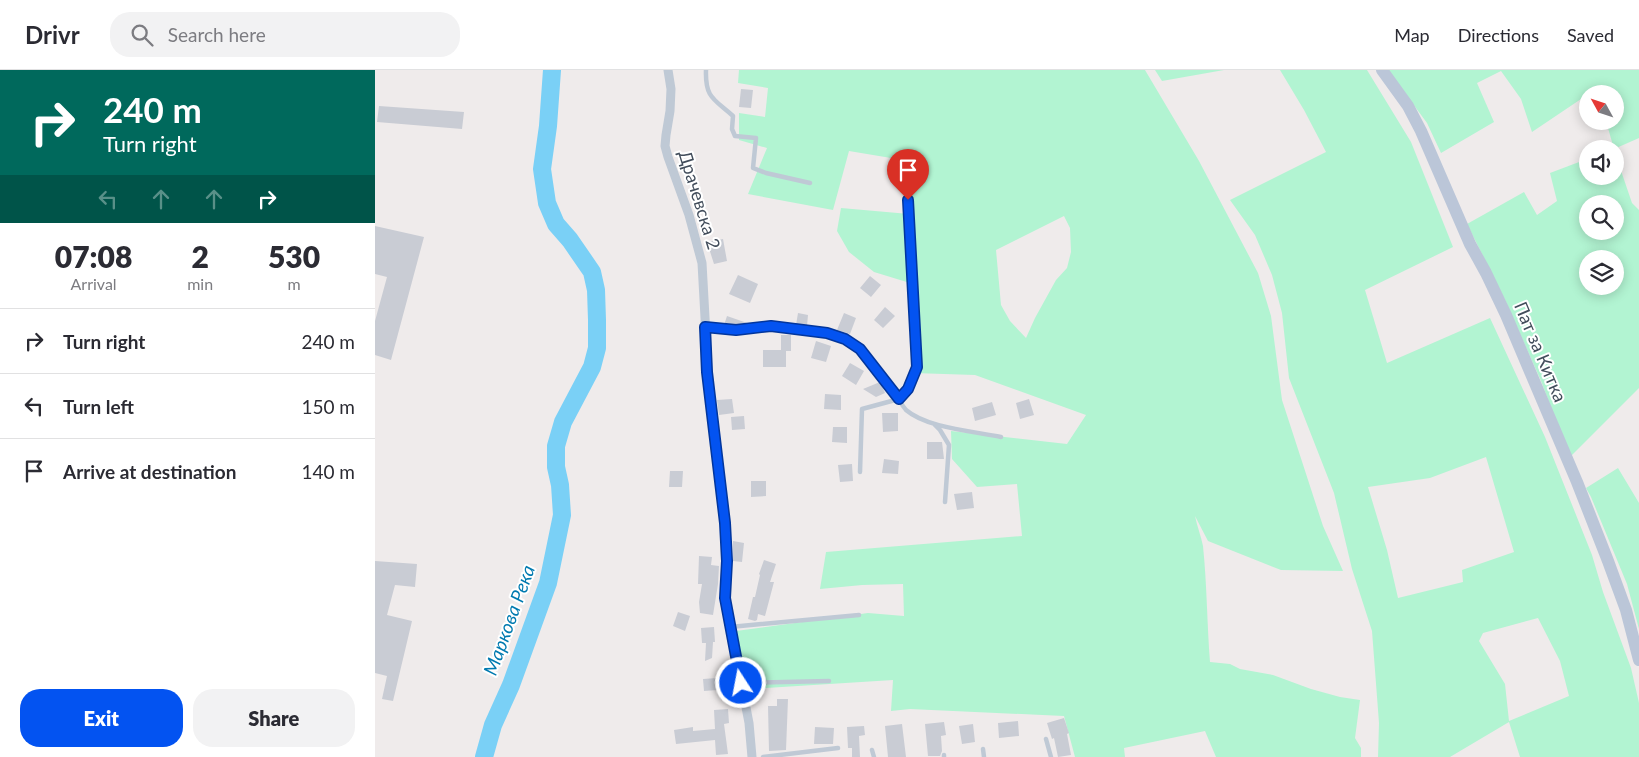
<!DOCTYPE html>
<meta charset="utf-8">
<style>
:root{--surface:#fff;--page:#f2f2f3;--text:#2b2b33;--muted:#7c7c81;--line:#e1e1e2;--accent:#0353f1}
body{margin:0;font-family:Lato,sans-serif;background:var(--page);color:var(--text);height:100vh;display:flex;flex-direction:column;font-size:19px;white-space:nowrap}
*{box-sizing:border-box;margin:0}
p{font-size:16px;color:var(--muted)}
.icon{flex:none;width:28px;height:28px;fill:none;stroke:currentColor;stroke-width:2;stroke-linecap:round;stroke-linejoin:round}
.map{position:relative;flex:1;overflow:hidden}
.sheet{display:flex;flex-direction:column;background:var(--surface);width:375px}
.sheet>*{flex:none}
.guide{background:#00695c;color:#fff;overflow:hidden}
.needle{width:32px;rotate:310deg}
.buttons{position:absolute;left:1204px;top:15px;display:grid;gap:10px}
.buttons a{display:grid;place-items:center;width:45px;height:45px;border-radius:50%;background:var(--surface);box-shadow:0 2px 12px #0003;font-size:25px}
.pin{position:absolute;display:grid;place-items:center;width:42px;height:42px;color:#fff;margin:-51px -21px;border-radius:50% 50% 50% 0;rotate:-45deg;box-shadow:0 0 5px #0007}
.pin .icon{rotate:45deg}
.me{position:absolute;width:55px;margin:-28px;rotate:349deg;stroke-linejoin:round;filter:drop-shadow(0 0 4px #0008)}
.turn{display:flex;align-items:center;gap:18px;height:105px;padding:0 20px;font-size:22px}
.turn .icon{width:65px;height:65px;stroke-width:2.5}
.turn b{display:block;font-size:35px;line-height:42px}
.lanes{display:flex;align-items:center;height:48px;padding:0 20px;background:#0003;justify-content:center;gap:25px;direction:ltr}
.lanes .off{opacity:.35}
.eta{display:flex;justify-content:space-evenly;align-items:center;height:85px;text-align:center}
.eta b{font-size:30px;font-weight:800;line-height:35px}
.action{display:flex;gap:10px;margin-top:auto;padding:10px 20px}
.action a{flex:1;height:58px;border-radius:20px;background:var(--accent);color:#fff;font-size:20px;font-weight:800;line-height:58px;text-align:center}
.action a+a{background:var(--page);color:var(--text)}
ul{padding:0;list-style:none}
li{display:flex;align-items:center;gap:15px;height:65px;padding:0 20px;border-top:1px solid var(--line)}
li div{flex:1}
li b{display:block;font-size:19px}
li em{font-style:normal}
header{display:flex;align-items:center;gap:30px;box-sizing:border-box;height:70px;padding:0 25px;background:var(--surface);border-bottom:1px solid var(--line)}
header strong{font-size:24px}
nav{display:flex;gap:28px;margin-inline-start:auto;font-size:18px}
.search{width:350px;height:45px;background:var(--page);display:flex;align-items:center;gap:12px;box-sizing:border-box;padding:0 18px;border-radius:20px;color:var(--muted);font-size:19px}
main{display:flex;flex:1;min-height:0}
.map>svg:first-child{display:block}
.green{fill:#b2f4d2;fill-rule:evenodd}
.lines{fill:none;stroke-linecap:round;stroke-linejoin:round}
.river{stroke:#7ad0f6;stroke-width:18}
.building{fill:#c9ccd4}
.lane{stroke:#bfc9d5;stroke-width:4.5}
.street{stroke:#bfc9d5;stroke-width:9}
.secondary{stroke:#bbc6d8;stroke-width:12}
.route-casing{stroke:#02369d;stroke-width:12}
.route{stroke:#0353f1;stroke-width:9}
.labels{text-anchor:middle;stroke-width:4;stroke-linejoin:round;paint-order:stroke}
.street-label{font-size:18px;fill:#424d5b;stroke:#fff}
.water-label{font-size:19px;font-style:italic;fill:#007ab0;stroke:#fff}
</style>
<header>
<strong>Drivr</strong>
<div class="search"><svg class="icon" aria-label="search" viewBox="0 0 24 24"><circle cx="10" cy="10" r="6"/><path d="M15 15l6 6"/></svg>Search here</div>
<nav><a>Map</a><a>Directions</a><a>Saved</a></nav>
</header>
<main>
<section class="sheet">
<div class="guide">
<div class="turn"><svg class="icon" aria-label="right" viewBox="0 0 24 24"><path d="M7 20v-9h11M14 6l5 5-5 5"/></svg><div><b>240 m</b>Turn right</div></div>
<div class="lanes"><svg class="icon off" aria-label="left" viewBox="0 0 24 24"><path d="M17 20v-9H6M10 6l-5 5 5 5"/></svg><svg class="icon off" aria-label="ahead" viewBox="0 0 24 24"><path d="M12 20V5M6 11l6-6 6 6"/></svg><svg class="icon off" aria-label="ahead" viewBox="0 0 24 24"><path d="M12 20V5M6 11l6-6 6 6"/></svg><svg class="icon" aria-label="right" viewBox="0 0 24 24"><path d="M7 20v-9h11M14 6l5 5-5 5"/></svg></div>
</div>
<div class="eta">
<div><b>07:08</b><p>Arrival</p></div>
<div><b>2</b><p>min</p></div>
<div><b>530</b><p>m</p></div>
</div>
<ul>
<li><svg class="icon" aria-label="right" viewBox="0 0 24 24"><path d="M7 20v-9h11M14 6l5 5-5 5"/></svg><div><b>Turn right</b></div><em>240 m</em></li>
<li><svg class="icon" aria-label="left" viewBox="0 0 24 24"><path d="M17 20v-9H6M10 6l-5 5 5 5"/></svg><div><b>Turn left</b></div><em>150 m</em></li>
<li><svg class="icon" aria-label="arrive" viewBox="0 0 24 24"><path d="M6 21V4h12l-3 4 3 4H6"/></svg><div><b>Arrive at destination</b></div><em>140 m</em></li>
</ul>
<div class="action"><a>Exit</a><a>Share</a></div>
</section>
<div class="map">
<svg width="1264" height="687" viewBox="0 0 1264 687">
<rect width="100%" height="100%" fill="#efebeb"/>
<path class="green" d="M 364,0 L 770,0 L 824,91 L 883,203 L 896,246 L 907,330 L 948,456 L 968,501 L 906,500 L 833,471 L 820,446 C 822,456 826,466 828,476 C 832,515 832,553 835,592 L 855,594 L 865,599 L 898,605 L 936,619 L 965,627 L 985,630 L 980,668 L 986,678 L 986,687 L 841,687 L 830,661 L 749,678 L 750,687 L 700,687 L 689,646 L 535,639 L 516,641 L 518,610 L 373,619 L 361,561 L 493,543 L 529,546 L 528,514 L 487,515 L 445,519 L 451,482 L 647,466 L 642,414 L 602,417 L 577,389 L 576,361 L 692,374 L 711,345 L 600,305 L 538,303 L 535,213 L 499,202 L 474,182 L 462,161 L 466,138 L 534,144 L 535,206 L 539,145 L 534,91 L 474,81 L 458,140 L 373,124 L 392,78 L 364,70 L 364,43 L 390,47 L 393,18 L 363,13 ZM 689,146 L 695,158 L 696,182 L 692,198 L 681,210 L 660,248 L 651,268 L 635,251 L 626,235 L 621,180 Z
M 780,0 L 849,0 L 787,11 Z
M 905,0 L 992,0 L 1036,72 L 1078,177 L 990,220 L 1012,293 L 1115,248 L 1170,367 L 1217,485 L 1228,522 L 1256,598 L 1264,633 L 1264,687 L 1145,687 L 1134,652 L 1075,687 L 1003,687 L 1004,653 L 997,561 L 977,499 L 959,423 L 914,308 L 907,243 L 897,205 L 880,165 L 855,130 L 951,82 L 929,40 ZM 1111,387 L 1139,482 L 1087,500 L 1088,512 L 1023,528 L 1012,480 L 993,417 L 1055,408 ZM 1163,548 L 1185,591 L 1194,626 L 1134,651 L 1130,614 L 1104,571 L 1108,563 Z
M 1013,0 L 1264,0 L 1264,68 L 1239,79 L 1231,51 L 1240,51 L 1240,24 L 1224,24 L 1222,19 L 1212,24 L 1212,25 L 1157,62 L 1146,29 L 1126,1 L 1102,13 L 1119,52 L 1066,83 L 1052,53 Z
M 1240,83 L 1257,133 L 1264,140 L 1264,318 L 1195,387 L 1166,311 L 1131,232 L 1092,154 L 1149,122 L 1162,145 L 1182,131 L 1175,103 L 1212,89 L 1212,106 L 1240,106 ZM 1212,134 L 1240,134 L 1240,161 L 1212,161 ZM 1212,189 L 1240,189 L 1240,216 L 1212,216 Z
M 1243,398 L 1264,433 L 1264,559 L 1252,514 L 1216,427 L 1211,418 Z"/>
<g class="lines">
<path class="river" d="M 109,687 L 118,655 L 136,615 L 173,513 L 187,445 L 185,415 L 181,397 L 181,376 L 188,352 L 217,297 L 222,278 L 222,250 L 221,220 L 217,202 L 195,170 L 181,154 L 172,133 L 167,99 L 173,56 L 177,0"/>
</g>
<path class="building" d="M 366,19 L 378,20 L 376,38 L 364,37 Z
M 4,36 L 89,42 L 87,59 L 2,52 Z
M 516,87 L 531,90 L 529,105 L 514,103 Z
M 0,156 L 49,167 L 16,290 L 0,285 L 0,251 L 12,207 L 0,204 Z
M 348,169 L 352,191 L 339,194 L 332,172 Z
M 363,205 L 383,214 L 375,233 L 354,224 Z
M 495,206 L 506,215 L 496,227 L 485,218 Z
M 510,237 L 520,246 L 508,258 L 499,250 Z
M 423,243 L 433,245 L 432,256 L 421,255 Z
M 469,243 L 481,248 L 475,264 L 462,260 Z
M 352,246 L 375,254 L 361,256 L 349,255 Z
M 406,265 L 416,265 L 416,281 L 411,281 L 411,297 L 388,297 L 388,280 L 406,280 Z
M 441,271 L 456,276 L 451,292 L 436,288 Z
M 475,293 L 489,301 L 481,315 L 467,306 Z
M 505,312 L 510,323 L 501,327 L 488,319 Z
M 450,324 L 466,325 L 466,340 L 449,339 Z
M 357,329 L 359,343 L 344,345 L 342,330 Z
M 654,329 L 659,345 L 645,349 L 641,333 Z
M 617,332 L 621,345 L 600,351 L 597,338 Z
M 507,343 L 523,343 L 523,361 L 508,362 Z
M 369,346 L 370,359 L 357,360 L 356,347 Z
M 458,357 L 472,357 L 472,373 L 457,372 Z
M 552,372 L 567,372 L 569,389 L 552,389 Z
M 509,389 L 524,391 L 523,404 L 507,403 Z
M 477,394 L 478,411 L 465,412 L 463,395 Z
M 295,401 L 308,401 L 307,417 L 294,417 Z
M 376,411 L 391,411 L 391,426 L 376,427 Z
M 597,422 L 599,438 L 582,440 L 579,424 Z
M 358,471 L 369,473 L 367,492 L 358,491 Z
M 324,486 L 337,487 L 336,495 L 344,496 L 343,514 L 338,545 L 325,543 L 324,532 L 327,514 L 323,514 Z
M 389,490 L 401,494 L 395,512 L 399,512 L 390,546 L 383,544 L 382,550 L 380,551 L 373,549 L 378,527 L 380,527 L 385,505 L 384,504 Z
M 0,491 L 42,494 L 40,517 L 20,515 L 12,545 L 37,551 L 18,631 L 7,629 L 12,606 L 0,603 Z
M 303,542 L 315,546 L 310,561 L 298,556 Z
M 339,557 L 340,572 L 338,572 L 337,588 L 330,591 L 331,573 L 327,573 L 326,558 Z
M 342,608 L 343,620 L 329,621 L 328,609 Z
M 402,629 L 413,629 L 411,680 L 394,681 L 393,636 L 402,636 Z
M 353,639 L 354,653 L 349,654 L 353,684 L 341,685 L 340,670 L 301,674 L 299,660 L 318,657 L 318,661 L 340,659 L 339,640 Z
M 689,648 L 694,663 L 692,664 L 696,685 L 683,687 L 679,668 L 677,669 L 672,653 Z
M 643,651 L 644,666 L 624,668 L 623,653 Z
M 569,652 L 571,665 L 566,666 L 567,681 L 565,686 L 553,686 L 550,654 Z
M 527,654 L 531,687 L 513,687 L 510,656 Z
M 598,654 L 600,672 L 587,674 L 584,656 Z
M 489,656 L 490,665 L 484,666 L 485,687 L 477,687 L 477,678 L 473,678 L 472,657 Z
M 440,657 L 459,658 L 458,674 L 439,674 Z"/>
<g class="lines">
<path class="lane" d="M 331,0 C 330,28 339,29 358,46 L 357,59 L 360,66 L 381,68 L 378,98 L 391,103 L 435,113
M 330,257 L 361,260 L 396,256 L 452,263 L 470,269 L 485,279 L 531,340 C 552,358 597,361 626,367
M 560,355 L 565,360 L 574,375 L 570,432
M 485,402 L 487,339 L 524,329 L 533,319 L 543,297 L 531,111
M 355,557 L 484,545
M 366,613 L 454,611
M 671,669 L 676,687
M 608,679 L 609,687
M 497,680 L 499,687
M 569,685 L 569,687
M 388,687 L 463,678"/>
<path class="street" d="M 293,0 L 296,19 L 295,41 L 291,65 L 290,76 L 293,87 L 314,145 L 327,193 L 333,302 L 350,453 L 352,491 L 350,528 L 374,653 L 377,687"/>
<path class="secondary" d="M 1007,0 L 1033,36 L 1046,61 L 1095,174 L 1111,203 L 1131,245 L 1202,412 L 1233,491 L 1251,540 L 1264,590"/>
</g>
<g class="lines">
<defs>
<path id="route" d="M 366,613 L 350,528 L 352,491 L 350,453 L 332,302 L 330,257 L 361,260 L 396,256 L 452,263 L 470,269 L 485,279 L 524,329 L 533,319 L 542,297 L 533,130"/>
</defs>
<use href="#route" class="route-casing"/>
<use href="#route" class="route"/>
</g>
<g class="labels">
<g class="street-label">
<text transform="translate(324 130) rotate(73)" y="6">Драчевска 2</text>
<text transform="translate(1165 282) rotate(67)" y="6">Пат за Китка</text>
</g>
<g class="water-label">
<text transform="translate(134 550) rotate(-70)" y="7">Маркова Река</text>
</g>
</g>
</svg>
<div class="buttons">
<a><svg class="needle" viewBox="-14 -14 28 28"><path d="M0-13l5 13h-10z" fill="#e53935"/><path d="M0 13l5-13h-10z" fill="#7c7c81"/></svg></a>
<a><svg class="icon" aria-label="sound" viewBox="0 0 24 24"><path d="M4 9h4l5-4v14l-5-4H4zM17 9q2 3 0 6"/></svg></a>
<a><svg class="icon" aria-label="search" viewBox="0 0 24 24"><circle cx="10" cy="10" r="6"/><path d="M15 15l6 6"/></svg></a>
<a><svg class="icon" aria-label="layers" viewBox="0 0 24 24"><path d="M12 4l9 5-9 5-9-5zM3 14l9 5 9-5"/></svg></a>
</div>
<div class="pin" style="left:533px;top:130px;background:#d93025"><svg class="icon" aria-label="arrive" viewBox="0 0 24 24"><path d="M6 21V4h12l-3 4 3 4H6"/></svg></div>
<svg class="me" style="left:366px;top:613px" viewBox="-20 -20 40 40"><circle r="17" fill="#0353f1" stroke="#fff" stroke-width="3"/><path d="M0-11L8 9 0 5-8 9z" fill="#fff"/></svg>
</div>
</main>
